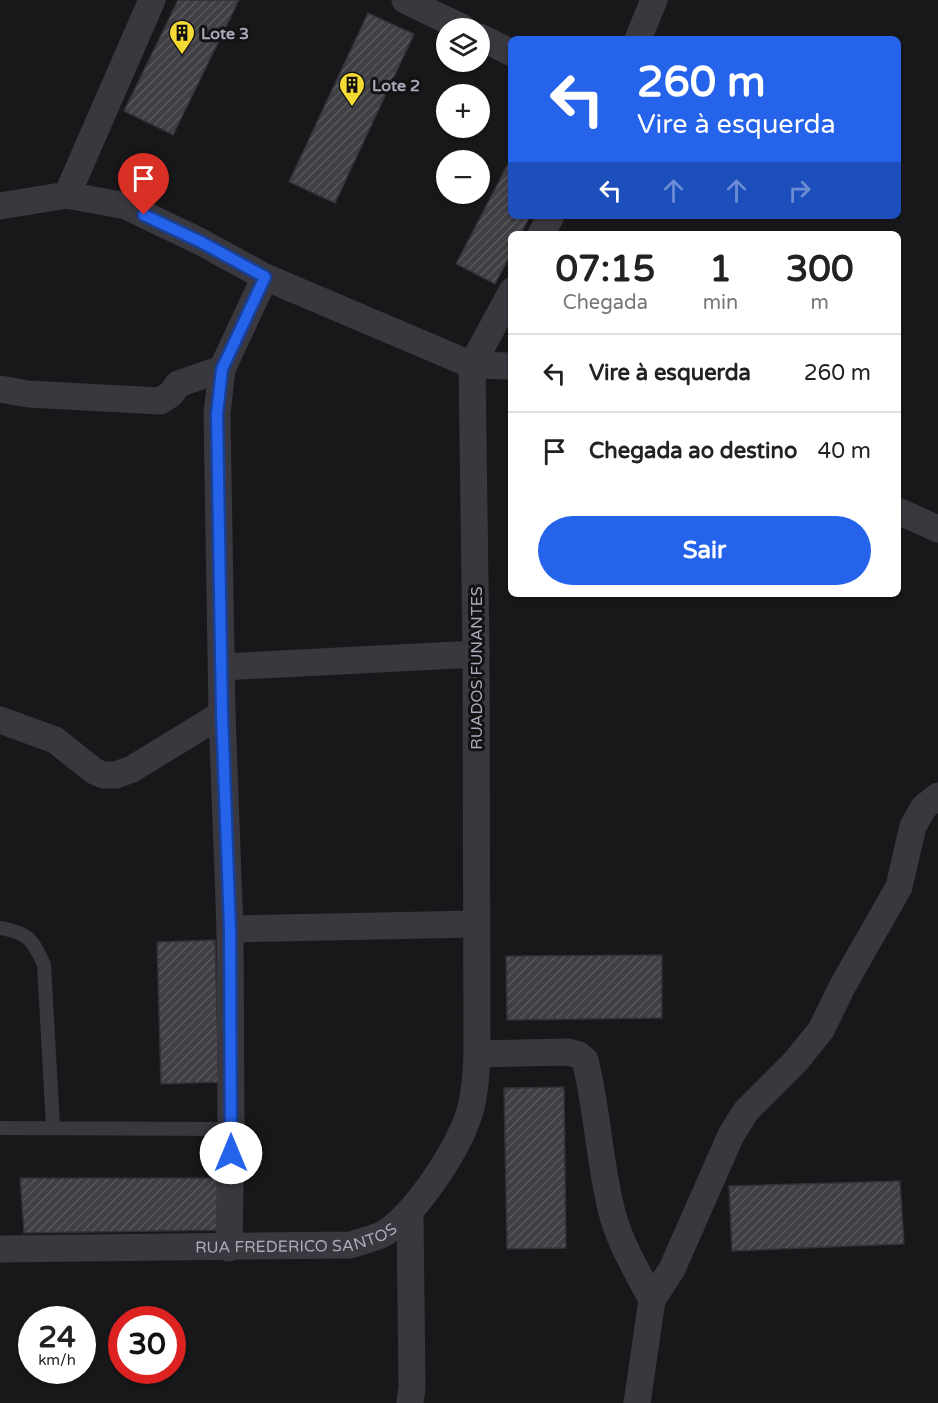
<!DOCTYPE html>
<html lang="pt">
<meta charset="utf-8">
<style>
:root{--surface:#fff;--page:#f2f2f2;--text:#222;--muted:#767676;--line:#e0e0e0;--accent:#2563eb}
body{margin:0;font-family:"Varela Round",sans-serif;background:var(--page);color:var(--text);height:100vh;display:flex;flex-direction:column;font-size:22px;white-space:nowrap}
*{box-sizing:border-box;margin:0}
p{font-size:20px;color:var(--muted)}
.icon{flex:none;width:33px;height:33px;fill:none;stroke:currentColor;stroke-width:2;stroke-linecap:round;stroke-linejoin:round}
.map{position:relative;flex:1;overflow:hidden}
.panel{position:absolute;left:508px;top:231px;width:393px;height:366px;display:flex;flex-direction:column;background:var(--surface);border-radius:9px;box-shadow:0 2px 4px #0004}
.panel>*{flex:none}
.hud{position:absolute;left:508px;top:36px;width:393px;height:183px;border-radius:9px;box-shadow:0 2px 4px #0004;background:#2563eb;color:#fff;overflow:hidden}
.buttons{position:absolute;left:436px;top:18px;display:grid;gap:12px}
.buttons a{display:grid;place-items:center;width:54px;height:54px;border-radius:50%;background:var(--surface);box-shadow:0 2px 4px #0004;font-size:30px}
.speed{position:absolute;left:18px;top:1306px;display:flex;gap:12px;font-size:30px;font-weight:700;text-align:center}
.speed>*{display:grid;place-content:center;width:78px;height:78px;border-radius:50%;background:var(--surface);box-shadow:0 2px 4px #0004;line-height:1}
.speed small{font-size:15px;font-weight:400}
.speed .limit{border:9px solid #d22;background:#fff;color:#111}
.pin{position:absolute;display:grid;place-items:center;width:51px;height:51px;color:#fff;margin:-62px -26px;border-radius:50% 50% 50% 0;rotate:-45deg;box-shadow:0 0 6px #0007}
.pin .icon{rotate:45deg}
.me{position:absolute;width:66px;margin:-33px;rotate:0deg;stroke-linejoin:round;filter:drop-shadow(0 0 4px #0008)}
.turn{display:flex;align-items:center;gap:21px;height:126px;padding:0 30px;font-size:27px}
.turn .icon{width:78px;height:78px;stroke-width:2.5}
.turn b{display:block;font-size:42px;line-height:51px}
.lanes{display:flex;align-items:center;height:57px;padding:0 30px;background:#0003;justify-content:center;gap:30px;direction:ltr}
.lanes .off{opacity:.35}
.eta{display:flex;justify-content:space-evenly;align-items:center;height:102px;text-align:center}
.eta b{font-size:36px;font-weight:800;line-height:42px}
.action{display:flex;gap:12px;margin-top:auto;padding:12px 30px}
.action a{flex:1;height:69px;border-radius:36px;background:var(--accent);color:#fff;font-size:24px;font-weight:800;line-height:69px;text-align:center}
ul{padding:0;list-style:none}
li{display:flex;align-items:center;gap:18px;height:78px;padding:0 30px;border-top:2px solid var(--line)}
li div{flex:1}
li b{display:block;font-size:22px}
li em{font-style:normal}
.map>svg:first-child{display:block}
.building{fill:url(#building-hatch);stroke:#323136;stroke-width:1.5}
.lines{fill:none;stroke-linecap:round;stroke-linejoin:round}
.lane{stroke:#39383f;stroke-width:14}
.street{stroke:#39383f;stroke-width:27}
.route-casing{stroke:#184099;stroke-width:15}
.route{stroke:#2563eb;stroke-width:10}
.labels{text-anchor:middle;stroke-width:6;stroke-linejoin:round;paint-order:stroke}
.poi-label{font-size:16px;font-weight:bold;fill:#a9abba;stroke:#131215;text-anchor:start}
.street-label{font-size:16px;fill:#a9abba;stroke:#131215}
</style>
<div class="map">
<svg width="938" height="1403" viewBox="0 0 938 1403">
<defs>
<pattern id="building-hatch" width="6" height="6" patternUnits="userSpaceOnUse" patternTransform="scale(1.5)"><rect width="6" height="6" fill="#3f3f44"/><path d="M-1 1l2-2M0 6l6-6M5 7l2-2" fill="none" stroke="#58585d"/></pattern>
</defs>
<rect width="100%" height="100%" fill="#18171a"/>
<path class="building" d="M 178,0 L 239,0 L 173,135 L 124,111 Z
M 368,13 L 414,34 L 335,203 L 289,182 Z
M 512,156 L 512,216 L 530,216 L 521,234 L 512,234 L 512,252 L 495,284 L 456,264 Z
M 215,940 L 219,1082 L 161,1084 L 157,942 Z
M 662,955 L 662,1018 L 507,1020 L 506,956 Z
M 564,1087 L 566,1248 L 507,1249 L 504,1088 Z
M 20,1178 L 219,1178 L 222,1230 L 24,1233 Z
M 900,1181 L 904,1244 L 732,1251 L 729,1186 Z"/>
<g class="lines">
<path class="lane" d="M 0,928 C 28,933 33,939 44,965 L 53,1127
M 0,1128 L 231,1129"/>
<g class="street">
<path d="M 405,0 L 463,28"/>
<path d="M 480,37 L 512,53"/>
<path d="M 638,39 L 654,0"/>
<path d="M 67,195 L 152,0"/>
<path d="M 0,206 L 67,195 L 126,206 L 201,242 L 265,277 L 472,365 L 512,366"/>
<path d="M 541,234 L 551,216"/>
<path d="M 0,389 L 28,394 L 160,401 L 171,394 L 178,384 L 222,369"/>
<path d="M 898,511 L 938,529"/>
<path d="M 222,667 L 476,654"/>
<path d="M 0,720 L 55,740 L 94,771 L 103,775 L 116,775 L 132,769 L 222,714"/>
<path d="M 230,929 L 476,924"/>
<path d="M 477,1054 L 568,1052 L 579,1055 L 585,1060 C 598,1111 599,1165 613,1216 C 621,1245 638,1273 652,1300"/>
<path d="M 410,1212 L 412,1387 L 410,1403"/>
<path d="M 229,1248 L 231,1129 L 230,929 L 222,714 L 217,414 L 222,369 L 265,277"/>
<path id="s1" d="M 0,1249 L 350,1245 C 360,1242 371,1239 381,1235 C 413,1219 459,1148 469,1114 C 475,1095 476,1074 477,1054 L 476,654 L 472,365 L 512,291"/>
<path d="M 637,1403 L 652,1300 L 672,1269 L 731,1135 L 746,1111 L 796,1061 L 821,1030 L 843,985 L 899,887 L 913,826 L 924,807 L 938,796"/>
</g>
</g>
<g class="lines">
<defs>
<path id="route" d="M 144,215 L 201,242 L 265,277 L 222,369 L 217,414 L 222,714 L 230,929 L 231,1153"/>
</defs>
<use href="#route" class="route-casing"/>
<use href="#route" class="route"/>
</g>
<defs>
<symbol id="building-pin" viewBox="-11 -11 22 30"><path d="M0 17L-7.5 6A9.5 9.5 0 1 1 7.5 6Z" fill="#f5da34" stroke="#131215"/><path d="M-4-6H4V6H1V3H-1V6H-4ZM-2.5-4.3h1.7v1.8h-1.7ZM.8-4.3h1.7v1.8H.8ZM-2.5-1h1.7V.8h-1.7ZM.8-1h1.7V.8H.8Z" fill="#111"/></symbol>
</defs>
<g fill-rule="evenodd">
<use href="#building-pin" x="167" y="18" width="30" height="40"/>
<use href="#building-pin" x="337" y="70" width="30" height="40"/>
</g>
<g class="labels">
<g class="poi-label">
<text x="201" y="39">Lote 3</text>
<text x="372" y="91">Lote 2</text>
</g>
<g class="street-label">
<text transform="translate(476 668) rotate(-90)" y="6">RUADOS FUNANTES</text>
<text dy="6" stroke="none"><textPath href="#s1" startOffset="297">RUA FREDERICO SANTOS</textPath></text>
</g>
</g>
</svg>
<div class="buttons">
<a><svg class="icon" aria-label="layers" viewBox="0 0 24 24"><path d="M12 4l9 5-9 5-9-5zM3 14l9 5 9-5"/></svg></a>
<a>+</a>
<a>−</a>
</div>
<div class="speed"><div>24<small>km/h</small></div><div class="limit">30</div></div>
<div class="pin" style="left:144px;top:215px;background:#d93025"><svg class="icon" aria-label="arrive" viewBox="0 0 24 24"><path d="M6 21V4h12l-3 4 3 4H6"/></svg></div>
<svg class="me" style="left:231px;top:1153px" viewBox="-20 -20 40 40"><circle r="19" fill="#fff"/><path d="M0-13L10 11 0 6-10 11z" fill="#2563eb"/></svg>
<div class="hud">
<div class="turn"><svg class="icon" aria-label="left" viewBox="0 0 24 24"><path d="M17 20v-9H6M10 6l-5 5 5 5"/></svg><div><b>260 m</b>Vire à esquerda</div></div>
<div class="lanes"><svg class="icon" aria-label="left" viewBox="0 0 24 24"><path d="M17 20v-9H6M10 6l-5 5 5 5"/></svg><svg class="icon off" aria-label="ahead" viewBox="0 0 24 24"><path d="M12 20V5M6 11l6-6 6 6"/></svg><svg class="icon off" aria-label="ahead" viewBox="0 0 24 24"><path d="M12 20V5M6 11l6-6 6 6"/></svg><svg class="icon off" aria-label="right" viewBox="0 0 24 24"><path d="M7 20v-9h11M14 6l5 5-5 5"/></svg></div>
</div>
<section class="panel">
<div class="eta">
<div><b>07:15</b><p>Chegada</p></div>
<div><b>1</b><p>min</p></div>
<div><b>300</b><p>m</p></div>
</div>
<ul>
<li><svg class="icon" aria-label="left" viewBox="0 0 24 24"><path d="M17 20v-9H6M10 6l-5 5 5 5"/></svg><div><b>Vire à esquerda</b></div><em>260 m</em></li>
<li><svg class="icon" aria-label="arrive" viewBox="0 0 24 24"><path d="M6 21V4h12l-3 4 3 4H6"/></svg><div><b>Chegada ao destino</b></div><em>40 m</em></li>
</ul>
<div class="action"><a>Sair</a></div>
</section>
</div>
